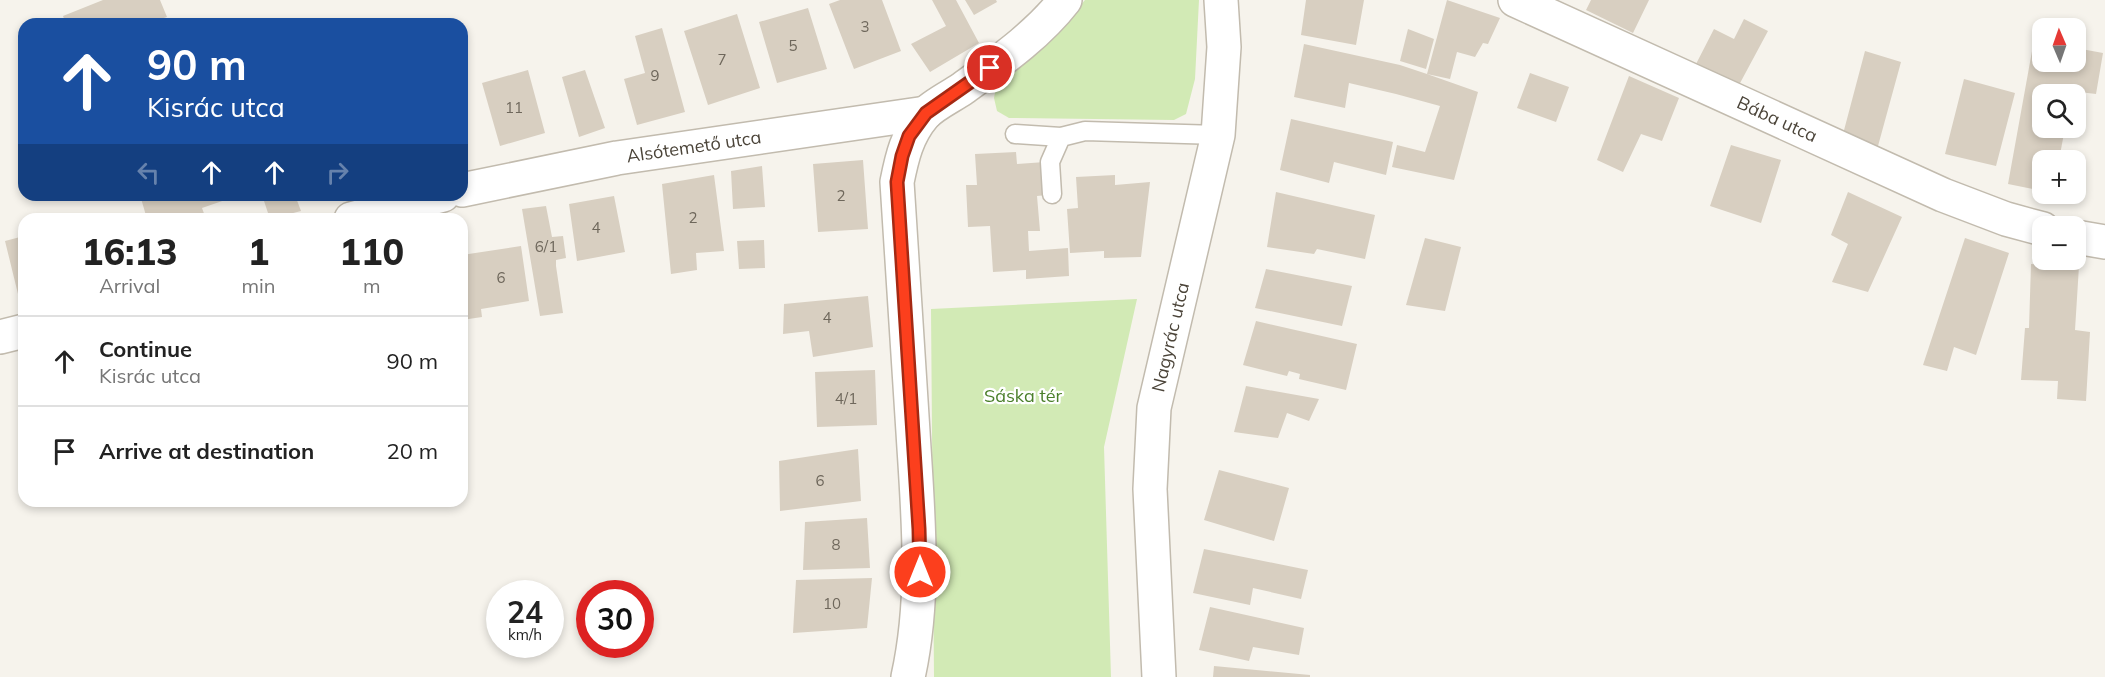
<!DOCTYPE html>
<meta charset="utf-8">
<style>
:root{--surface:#fff;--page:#f6f6f6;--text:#222;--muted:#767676;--line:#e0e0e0}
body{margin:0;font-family:Mulish,sans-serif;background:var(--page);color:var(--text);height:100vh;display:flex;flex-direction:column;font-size:22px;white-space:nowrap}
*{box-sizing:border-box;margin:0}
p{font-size:20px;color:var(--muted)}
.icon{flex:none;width:33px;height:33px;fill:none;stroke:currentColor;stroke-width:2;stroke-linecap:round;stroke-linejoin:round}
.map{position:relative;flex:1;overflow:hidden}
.side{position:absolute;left:18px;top:213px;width:450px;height:294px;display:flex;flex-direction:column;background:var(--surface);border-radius:18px;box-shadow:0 3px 9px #0003}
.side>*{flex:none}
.top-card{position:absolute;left:18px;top:18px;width:450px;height:183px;border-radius:18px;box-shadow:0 3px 9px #0003;background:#1a4fa0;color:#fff;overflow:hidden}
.needle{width:39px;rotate:358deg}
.fabs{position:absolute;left:2032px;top:18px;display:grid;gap:12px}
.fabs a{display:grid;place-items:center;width:54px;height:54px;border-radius:12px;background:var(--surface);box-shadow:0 3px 9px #0003;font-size:30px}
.speed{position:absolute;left:486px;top:580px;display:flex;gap:12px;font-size:30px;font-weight:700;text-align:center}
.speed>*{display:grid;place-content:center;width:78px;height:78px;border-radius:50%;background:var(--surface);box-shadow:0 3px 9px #0003;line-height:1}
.speed small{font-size:15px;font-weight:400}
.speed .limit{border:9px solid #d22;background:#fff;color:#111}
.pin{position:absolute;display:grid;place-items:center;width:51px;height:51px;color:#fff;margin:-26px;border:3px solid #fff;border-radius:50%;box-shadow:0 2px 6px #0007}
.me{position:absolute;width:66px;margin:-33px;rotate:0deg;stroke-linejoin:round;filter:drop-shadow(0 0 4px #0008)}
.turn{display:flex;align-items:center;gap:21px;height:126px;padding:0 30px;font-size:27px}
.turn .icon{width:78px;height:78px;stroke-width:2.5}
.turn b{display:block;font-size:42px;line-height:51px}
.lanes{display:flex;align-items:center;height:57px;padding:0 30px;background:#0003;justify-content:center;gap:30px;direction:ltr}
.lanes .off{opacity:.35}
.eta{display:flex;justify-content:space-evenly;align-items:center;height:102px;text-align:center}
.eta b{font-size:36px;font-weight:800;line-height:42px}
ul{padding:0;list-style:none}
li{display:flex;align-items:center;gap:18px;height:90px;padding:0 30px;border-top:2px solid var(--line)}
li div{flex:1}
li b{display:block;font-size:22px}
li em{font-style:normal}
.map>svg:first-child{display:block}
.green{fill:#d2eab5}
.building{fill:#d8cfc1}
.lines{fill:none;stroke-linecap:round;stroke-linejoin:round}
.lane-casing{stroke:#c2bbae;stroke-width:21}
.street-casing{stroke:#c2bbae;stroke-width:36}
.lane{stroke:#fff;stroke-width:18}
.street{stroke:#fff;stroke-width:33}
.route-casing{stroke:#a42913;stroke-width:15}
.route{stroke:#fc3f1d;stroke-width:10}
.labels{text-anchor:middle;stroke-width:4.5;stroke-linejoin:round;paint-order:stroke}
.number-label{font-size:15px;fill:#6e675b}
.street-label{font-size:18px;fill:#4b4439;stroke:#fff}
.park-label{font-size:18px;fill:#4a7f2a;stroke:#fff}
</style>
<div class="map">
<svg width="2105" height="677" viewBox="0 0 2105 677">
<rect width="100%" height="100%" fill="#f6f3ec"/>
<path class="green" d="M 1085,0 L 1199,0 L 1195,79 L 1186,114 L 1174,120 L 1009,118 L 997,111 L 994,98 L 996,87 L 1045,46 Z
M 1137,299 L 1104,447 L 1111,677 L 934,677 L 931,309 Z"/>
<path class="building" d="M 103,0 L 160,0 L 167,17 L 146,24 L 66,24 L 63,16 Z
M 840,0 L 882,0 L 901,51 L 854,69 L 829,4 Z
M 932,0 L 956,0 L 979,43 L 930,72 L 911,44 L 946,26 Z
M 965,0 L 996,0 L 997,2 L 974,15 Z
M 1306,0 L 1364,0 L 1356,45 L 1301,35 Z
M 1447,0 L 1500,18 L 1488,44 L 1483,43 L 1475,57 L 1457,52 L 1450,79 L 1427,74 L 1478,92 L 1454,180 L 1392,167 L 1397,145 L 1425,152 L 1440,106 L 1396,94 L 1349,83 L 1345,108 L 1294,97 L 1304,44 L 1400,65 L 1427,74 Z
M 1591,0 L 1649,0 L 1633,33 L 1586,10 Z
M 808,8 L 827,69 L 777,83 L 759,22 Z
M 737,14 L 760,88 L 708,105 L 684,31 Z
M 1744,19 L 1768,31 L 1739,85 L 1696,64 L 1714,29 L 1734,39 Z
M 662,28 L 685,112 L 637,125 L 624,79 L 645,73 L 635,36 Z
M 1408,29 L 1434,39 L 1426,69 L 1400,61 Z
M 2034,40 L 2043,42 L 2043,62 L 2076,62 L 2076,48 L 2103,53 L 2096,94 L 2071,91 L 2070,94 L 2043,94 L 2043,128 L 2065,128 L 2059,160 L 2043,160 L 2043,191 L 2008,184 Z
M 1865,51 L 1901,62 L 1878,146 L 1843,134 Z
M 528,70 L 545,133 L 500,146 L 482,83 Z
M 585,70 L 605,128 L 579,137 L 562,77 Z
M 1530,73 L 1569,87 L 1556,122 L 1517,108 Z
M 1629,76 L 1679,98 L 1662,141 L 1641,134 L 1623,172 L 1597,160 Z
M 1964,79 L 2015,93 L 1996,166 L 1945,154 Z
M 1291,119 L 1393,142 L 1386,175 L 1334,162 L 1329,183 L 1280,170 Z
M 1731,145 L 1781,160 L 1761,223 L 1710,206 Z
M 1016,152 L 1017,164 L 1045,162 L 1047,195 L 1037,196 L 1040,231 L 1028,231 L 1029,251 L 1068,248 L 1069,276 L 1026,279 L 1026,270 L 993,272 L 990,226 L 968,227 L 966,185 L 977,185 L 975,154 Z
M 863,160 L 868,229 L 818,232 L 813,164 Z
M 762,166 L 765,207 L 733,209 L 731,171 Z
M 714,175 L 724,251 L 696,253 L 697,270 L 671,274 L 662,184 Z
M 1115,175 L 1115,185 L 1150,182 L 1141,257 L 1104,258 L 1104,251 L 1070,253 L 1067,209 L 1078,208 L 1076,177 Z
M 1276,192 L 1375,215 L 1365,259 L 1317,249 L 1314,254 L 1267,247 Z
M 1848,192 L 1902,217 L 1868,292 L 1832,282 L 1848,244 L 1831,235 Z
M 140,195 L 227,195 L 228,199 L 202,208 L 206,219 L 147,219 Z
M 262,195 L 295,195 L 301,211 L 270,219 Z
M 614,196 L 625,252 L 577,261 L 569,204 Z
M 546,206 L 552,237 L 563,236 L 566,258 L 556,260 L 556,266 L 563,313 L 540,316 L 522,209 Z
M 118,213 L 120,219 L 99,219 L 99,218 Z
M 24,236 L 24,292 L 18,294 L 5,241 Z
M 1425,238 L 1461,247 L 1445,311 L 1406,305 Z
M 1965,238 L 2009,253 L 1976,355 L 1954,347 L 1947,371 L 1923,365 Z
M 764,240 L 765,268 L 739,269 L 737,241 Z
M 521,246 L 529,301 L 481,309 L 482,317 L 462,320 L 462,255 Z
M 2031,264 L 2079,266 L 2075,330 L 2090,332 L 2086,401 L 2057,399 L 2058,381 L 2021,380 L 2025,328 L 2029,328 Z
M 1266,269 L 1352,286 L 1342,326 L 1255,308 Z
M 868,296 L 873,347 L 813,357 L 809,331 L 783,334 L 784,304 Z
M 1256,321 L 1357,344 L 1346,390 L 1299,379 L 1300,374 L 1289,371 L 1287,376 L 1243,365 Z
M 875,370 L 877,425 L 817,427 L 815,372 Z
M 24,380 L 24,397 L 23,397 L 19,381 Z
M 1246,386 L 1319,399 L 1309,421 L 1287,413 L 1278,438 L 1234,432 Z
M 858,449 L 861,501 L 780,511 L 779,461 Z
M 1219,470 L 1289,488 L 1274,541 L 1204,520 Z
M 867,518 L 870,568 L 803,570 L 805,522 Z
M 1204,549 L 1308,570 L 1301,599 L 1253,588 L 1250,605 L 1193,593 Z
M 872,578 L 867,628 L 793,633 L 796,580 Z
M 1210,607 L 1304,628 L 1299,655 L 1253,647 L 1249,661 L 1199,650 Z
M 1214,666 L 1310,675 L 1310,677 L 1213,677 Z"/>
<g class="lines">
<defs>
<path id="lane" d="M 1015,134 L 1061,137
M 1052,194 L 1050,162 L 1061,137 L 1085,131 L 1218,135"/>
<g id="street">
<path id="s1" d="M 1515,0 L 1943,195 L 2006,219 L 2043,229"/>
<path id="s2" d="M 462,190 L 617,158 L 926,113"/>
<path d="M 351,219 L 443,195"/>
<path d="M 2076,237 L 2105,242"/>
<path d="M 0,337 L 24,331"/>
<path d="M 908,677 C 926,596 918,514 913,432 C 908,349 902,265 897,182 C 902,157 907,135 924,115 C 933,105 950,97 962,89 C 999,62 1037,36 1065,0"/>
<path id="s3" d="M 1159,677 L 1150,489 L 1154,408 L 1218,135 L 1224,47 L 1221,0"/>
</g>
</defs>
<use href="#lane" class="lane-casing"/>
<use href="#street" class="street-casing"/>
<use href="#lane" class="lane"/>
<use href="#street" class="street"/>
</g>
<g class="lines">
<defs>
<path id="route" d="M 920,572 L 919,529 L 897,182 L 902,156 L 909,136 L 926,113 L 990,68"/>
</defs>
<use href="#route" class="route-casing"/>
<use href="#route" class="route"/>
</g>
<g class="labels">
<g class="number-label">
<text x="865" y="32">3</text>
<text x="793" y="51">5</text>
<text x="722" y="65">7</text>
<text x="655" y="81">9</text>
<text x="514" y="113">11</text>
<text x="841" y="201">2</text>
<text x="693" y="223">2</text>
<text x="596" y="233">4</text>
<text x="546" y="252">6/1</text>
<text x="501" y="283">6</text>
<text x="827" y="323">4</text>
<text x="846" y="404">4/1</text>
<text x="820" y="486">6</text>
<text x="836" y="550">8</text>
<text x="832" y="609">10</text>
</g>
<g class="street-label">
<text dy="6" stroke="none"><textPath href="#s1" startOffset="288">Bába utca</textPath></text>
<text dy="6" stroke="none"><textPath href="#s2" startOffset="236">Alsótemető utca</textPath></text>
<text dy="6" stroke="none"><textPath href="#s3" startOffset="342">Nagyrác utca</textPath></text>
</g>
<g class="park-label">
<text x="1023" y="402">Sáska tér</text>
</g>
</g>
</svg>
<div class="fabs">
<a><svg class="needle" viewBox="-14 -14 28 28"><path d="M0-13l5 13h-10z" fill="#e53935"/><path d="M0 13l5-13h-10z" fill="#767676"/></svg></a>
<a><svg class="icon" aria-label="search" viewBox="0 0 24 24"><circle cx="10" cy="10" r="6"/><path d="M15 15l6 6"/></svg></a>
<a>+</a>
<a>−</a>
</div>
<div class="speed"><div>24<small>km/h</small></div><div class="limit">30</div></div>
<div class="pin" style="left:990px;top:68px;background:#d93025"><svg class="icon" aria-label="arrive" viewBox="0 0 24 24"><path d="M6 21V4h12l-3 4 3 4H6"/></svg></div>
<svg class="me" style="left:920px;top:572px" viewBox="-20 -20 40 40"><circle r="17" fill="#fc3f1d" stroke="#fff" stroke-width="3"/><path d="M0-11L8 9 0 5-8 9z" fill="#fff"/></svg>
<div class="top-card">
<div class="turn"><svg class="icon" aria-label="ahead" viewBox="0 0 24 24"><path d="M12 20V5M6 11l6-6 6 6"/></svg><div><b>90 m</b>Kisrác utca</div></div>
<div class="lanes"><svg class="icon off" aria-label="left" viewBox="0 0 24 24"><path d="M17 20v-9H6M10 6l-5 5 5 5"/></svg><svg class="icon" aria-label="ahead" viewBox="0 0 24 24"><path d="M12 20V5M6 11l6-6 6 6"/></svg><svg class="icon" aria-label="ahead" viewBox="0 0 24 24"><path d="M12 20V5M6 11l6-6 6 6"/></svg><svg class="icon off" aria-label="right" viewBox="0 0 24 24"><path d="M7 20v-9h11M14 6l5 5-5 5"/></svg></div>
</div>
<section class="side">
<div class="eta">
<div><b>16:13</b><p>Arrival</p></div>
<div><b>1</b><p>min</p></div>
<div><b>110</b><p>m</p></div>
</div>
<ul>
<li><svg class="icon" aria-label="ahead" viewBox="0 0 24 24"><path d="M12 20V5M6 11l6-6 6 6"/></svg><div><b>Continue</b><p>Kisrác utca</p></div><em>90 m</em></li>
<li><svg class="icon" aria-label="arrive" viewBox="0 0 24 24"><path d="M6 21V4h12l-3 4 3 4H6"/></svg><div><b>Arrive at destination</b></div><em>20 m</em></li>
</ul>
</section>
</div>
